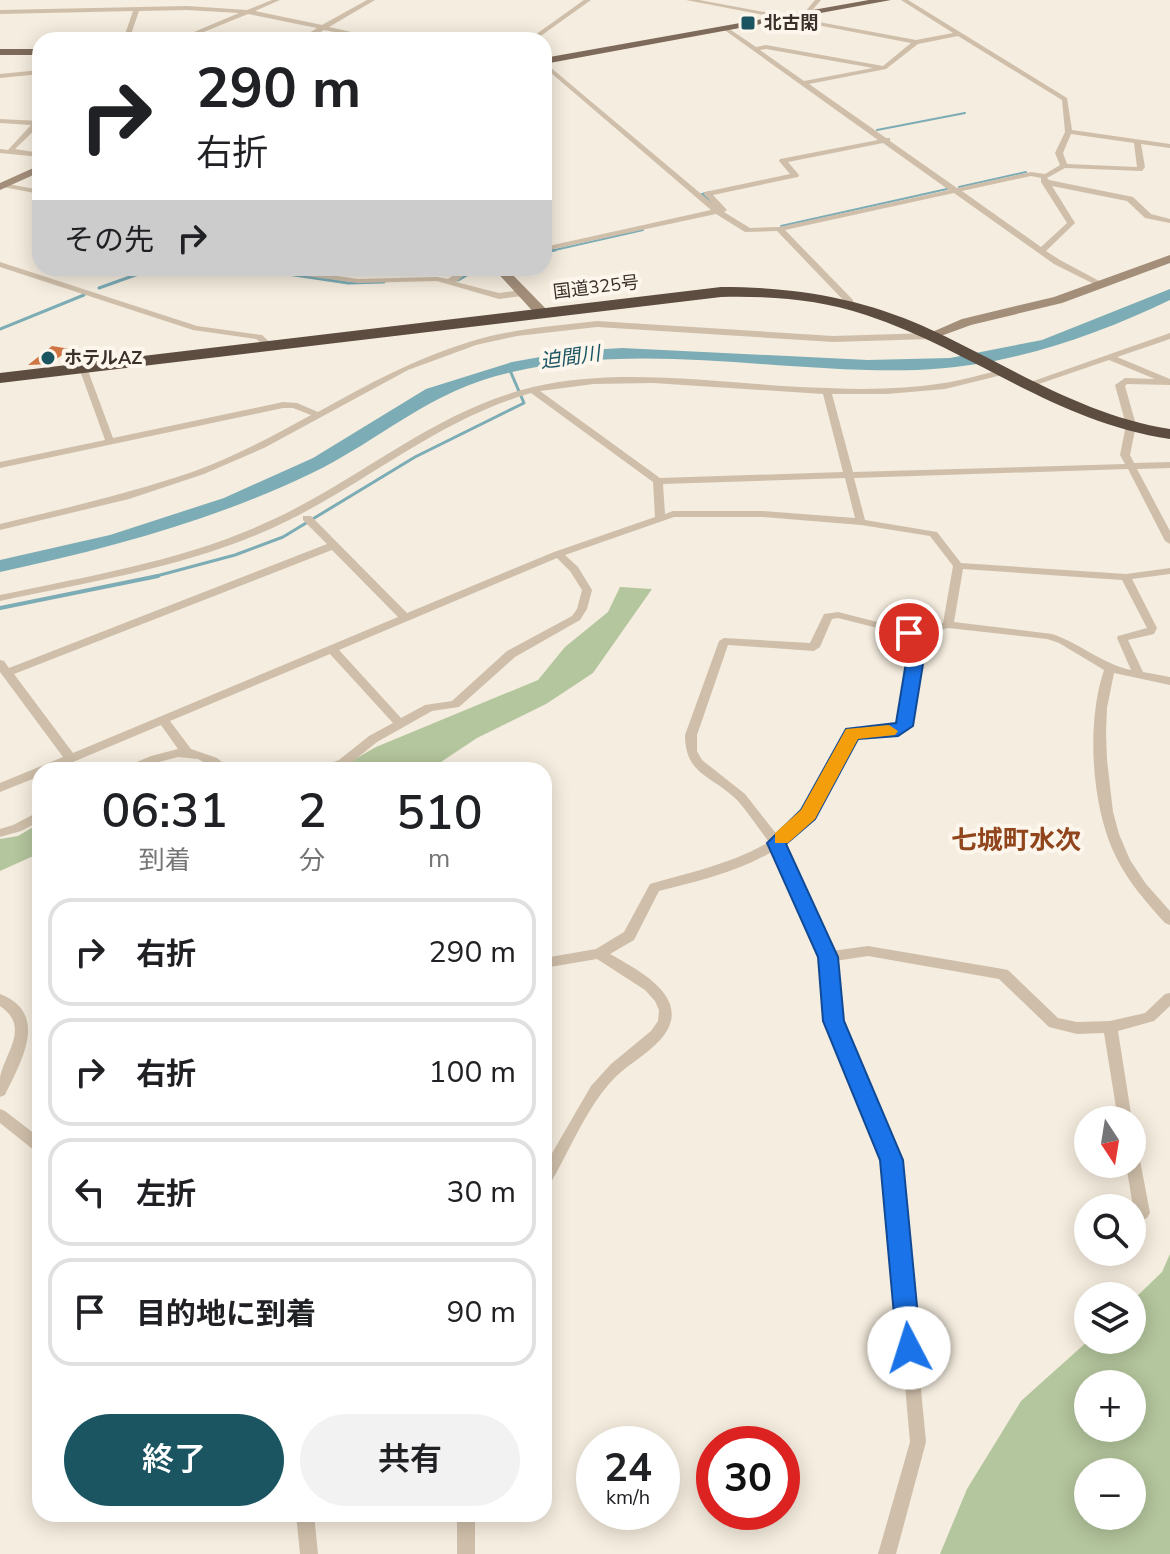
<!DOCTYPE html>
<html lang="ja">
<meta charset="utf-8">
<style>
:root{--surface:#fff;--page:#f2f2f2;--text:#202124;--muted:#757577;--line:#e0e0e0;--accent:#1b5561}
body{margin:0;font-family:"Nunito Sans","Noto Sans JP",sans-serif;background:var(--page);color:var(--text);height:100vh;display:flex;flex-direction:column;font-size:30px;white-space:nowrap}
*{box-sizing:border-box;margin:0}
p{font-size:26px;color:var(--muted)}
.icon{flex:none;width:44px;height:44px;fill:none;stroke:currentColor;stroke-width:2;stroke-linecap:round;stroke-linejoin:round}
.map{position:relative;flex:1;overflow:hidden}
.details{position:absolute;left:32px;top:762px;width:520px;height:760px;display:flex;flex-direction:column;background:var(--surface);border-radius:24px;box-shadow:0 4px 20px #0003}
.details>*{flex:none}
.top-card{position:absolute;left:32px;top:32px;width:520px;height:244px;border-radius:24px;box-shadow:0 4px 20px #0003;background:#fff;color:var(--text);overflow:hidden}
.needle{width:52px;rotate:168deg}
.tools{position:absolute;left:1074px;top:1106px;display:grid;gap:16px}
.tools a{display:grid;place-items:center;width:72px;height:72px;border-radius:50%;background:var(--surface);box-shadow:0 4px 20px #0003;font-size:40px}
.speed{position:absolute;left:576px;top:1426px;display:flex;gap:16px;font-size:40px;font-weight:700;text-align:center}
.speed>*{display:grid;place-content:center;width:104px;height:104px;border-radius:50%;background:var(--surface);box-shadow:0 4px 20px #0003;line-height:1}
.speed small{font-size:20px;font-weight:400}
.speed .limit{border:12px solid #d22;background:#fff;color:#111}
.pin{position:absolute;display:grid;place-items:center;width:68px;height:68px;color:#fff;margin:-34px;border:4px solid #fff;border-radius:50%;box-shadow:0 2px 8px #0007}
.me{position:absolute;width:88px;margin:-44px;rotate:355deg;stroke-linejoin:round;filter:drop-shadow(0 0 6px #0008)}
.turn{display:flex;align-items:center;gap:28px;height:168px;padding:0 32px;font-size:36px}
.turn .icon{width:104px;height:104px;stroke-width:2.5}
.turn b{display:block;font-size:56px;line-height:68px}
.then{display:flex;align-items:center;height:76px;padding:0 32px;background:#0003;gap:16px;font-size:30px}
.eta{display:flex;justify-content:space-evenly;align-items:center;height:136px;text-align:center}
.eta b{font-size:48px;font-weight:600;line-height:56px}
.button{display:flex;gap:16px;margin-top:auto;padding:16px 32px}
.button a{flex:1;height:92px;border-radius:48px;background:var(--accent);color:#fff;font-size:32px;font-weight:600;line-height:92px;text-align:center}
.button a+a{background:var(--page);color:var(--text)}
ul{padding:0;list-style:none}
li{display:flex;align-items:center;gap:24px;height:108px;margin:0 16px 12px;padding:0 16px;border:4px solid var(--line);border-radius:24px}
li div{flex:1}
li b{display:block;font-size:30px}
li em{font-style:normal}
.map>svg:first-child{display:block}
.green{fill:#b4c69d;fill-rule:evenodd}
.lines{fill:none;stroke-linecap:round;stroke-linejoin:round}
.stream-far2{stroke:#7cacb5;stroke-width:2}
.stream-far1{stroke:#7cacb5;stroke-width:3}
.stream{stroke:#7cacb5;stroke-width:4}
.river{fill:#7cacb5;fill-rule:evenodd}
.building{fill:#cf7543}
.street{fill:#cfbfaa;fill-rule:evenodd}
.secondary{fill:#a38e7a;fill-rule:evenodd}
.primary{fill:#7e6a5a;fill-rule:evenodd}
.highway{fill:#5d4c40;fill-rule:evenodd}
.route{fill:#1a73e8;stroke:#114b97;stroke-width:2}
.slow{fill:#f59e0b}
.poi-dot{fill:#1b5561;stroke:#fcf6ed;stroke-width:3}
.labels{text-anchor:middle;stroke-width:8;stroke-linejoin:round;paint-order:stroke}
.far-poi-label{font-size:18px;font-weight:bold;fill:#3b312a;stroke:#fcf6ed;text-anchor:start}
.far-street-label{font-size:18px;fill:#3b312a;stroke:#fcf6ed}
.far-water-label{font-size:20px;font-style:italic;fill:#1b5561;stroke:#fcf6ed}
.quarter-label{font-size:26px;font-weight:bold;fill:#91451c;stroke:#fcf6ed}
</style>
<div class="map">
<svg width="1170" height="1554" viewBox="0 0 1170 1554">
<rect width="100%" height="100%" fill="#f5eddf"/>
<path class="green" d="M 620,587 L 652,589 L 593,673 L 546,704 L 477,738 L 429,770 L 336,770 L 376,747 L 538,680 L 565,647 L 608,612 Z
M 40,823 L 40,853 L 0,871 L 0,839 L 18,836 Z
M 1170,1254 L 1170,1554 L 940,1554 L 967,1489 L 1021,1401 L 1089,1340 L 1132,1340 L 1132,1301 L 1162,1272 ZM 1088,1384 L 1132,1384 L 1132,1428 L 1088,1428 ZM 1088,1472 L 1132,1472 L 1132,1516 L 1088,1516 Z"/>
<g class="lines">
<path class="stream-far2" d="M 877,130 L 965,113
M 959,187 L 1026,172
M 710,192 L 702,194 L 713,203
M 781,226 L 947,189
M 546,252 L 643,230"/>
<path class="stream-far1" d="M 544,252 L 555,250
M 248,268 L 348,283 L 384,282
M 458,280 L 479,268
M 99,288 L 155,268
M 0,329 L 84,295
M 149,578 L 235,555 L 283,537 L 415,457 L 524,403 L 509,368"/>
<path class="stream" d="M 0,608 L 158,576"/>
<path class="river" d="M 1170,289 L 1170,300 C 1090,338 1006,367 917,370 C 781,374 647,341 512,372 C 429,390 383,439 310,474 C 212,521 106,549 0,572 L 0,560 L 110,535 L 224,498 L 313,458 L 426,389 L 512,362 L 574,351 L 622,348 L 868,360 L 950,358 L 1042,340 Z"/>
</g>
<path class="building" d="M 52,346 L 70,349 L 50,364 L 28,365 Z"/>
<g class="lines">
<path class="street" d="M 272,0 L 280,0 L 255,11 L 322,25 L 367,0 L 375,0 L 329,27 L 387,40 L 375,40 L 324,30 L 306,40 L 298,40 L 317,28 L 248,14 L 184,40 L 175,40 L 239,13 L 187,10 L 139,11 L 129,40 L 123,40 L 133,11 L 0,14 L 0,10 L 187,6 L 247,10 Z
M 584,0 L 591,0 L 535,40 L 528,40 Z
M 686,0 L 699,0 L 916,40 L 953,33 L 901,0 L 908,0 L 1067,98 L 1072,130 L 1170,144 L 1170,148 L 1141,144 L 1145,167 L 1142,171 L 1065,168 L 1047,178 L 1049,180 L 1133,197 L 1151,214 L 1170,219 L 1170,223 L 1145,218 L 1127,201 L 1052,186 L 1075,223 L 1046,251 L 1060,260 L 1103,283 L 1104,285 L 1100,287 L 1054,264 L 954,193 L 785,230 L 853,300 L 853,304 L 847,304 L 777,231 L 745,232 L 716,214 L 544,251 L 544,247 L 711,210 L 544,67 L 544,62 L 712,203 L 704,194 L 705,192 L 790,174 L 779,161 L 780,159 L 878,140 L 723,29 L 728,28 L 756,47 L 766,45 L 883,66 L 911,43 ZM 958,36 L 1062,100 L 1065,132 L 1055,153 L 1060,165 L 1045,174 L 1031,172 L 957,188 L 890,141 L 890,138 L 886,138 L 809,84 L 886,69 L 918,44 ZM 766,49 L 873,68 L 804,81 L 760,50 ZM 1071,134 L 1134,143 L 1137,167 L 1067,164 L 1063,153 ZM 883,143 L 949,190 L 779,227 L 750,228 L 724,212 L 727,210 L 713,195 L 798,177 L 799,175 L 788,162 ZM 1031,176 L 1041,178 L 1041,182 L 1067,223 L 1041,247 L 962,191 Z
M 815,0 L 821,0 L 808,15 L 804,15 L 804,13 Z
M 40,70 L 40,74 L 0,78 L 0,74 Z
M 0,119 L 40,121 L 40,125 L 15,149 L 40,153 L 40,157 L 0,153 L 0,149 L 8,150 L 31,125 L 0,123 Z
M 3,183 L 40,190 L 40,194 L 3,187 Z
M 0,262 L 197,326 L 262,335 L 274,346 L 270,349 L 256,339 L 193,330 L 0,267 Z
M 258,268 L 280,268 L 358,279 L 437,277 L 448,279 L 464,268 L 473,268 L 456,282 L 499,293 L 522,290 L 526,293 L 522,296 L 499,299 L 437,281 L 358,283 L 262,270 Z
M 597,321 L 833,336 L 930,333 L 934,336 L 930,339 L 833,342 L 597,327 L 517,336 L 476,345 L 408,370 L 264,448 L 204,474 L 129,499 L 0,530 L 0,524 C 66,508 131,493 195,471 C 235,456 273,436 311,415 L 293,408 L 283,408 L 0,468 L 0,462 L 105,440 L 79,368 L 80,366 L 86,366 L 87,368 L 113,438 L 283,402 L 297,403 L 318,412 C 368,384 414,359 469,342 C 510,329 554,326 597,321 Z
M 1170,333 L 1170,339 L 1117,357 L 1170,379 L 1170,385 L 1127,384 L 1125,386 L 1136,425 L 1130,455 L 1134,463 L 1170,462 L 1170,468 L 1137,469 L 1170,531 L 1170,544 L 1165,541 L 1128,469 L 854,478 L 865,520 L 937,532 L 961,563 L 1126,574 L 1170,568 L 1170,574 L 1132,579 L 1157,628 L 1154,634 L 1128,640 L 1143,672 L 1170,677 L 1170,685 L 1114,673 L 1107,708 L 1106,733 L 1107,760 L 1113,812 L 1119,834 L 1130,860 L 1146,884 L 1170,911 L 1170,925 L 1165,923 C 1147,903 1129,883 1117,859 C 1091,809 1086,723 1104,670 L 1059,643 L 1047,639 L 948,628 L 925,633 L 908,729 L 898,734 L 856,737 C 834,779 822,815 783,845 L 832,951 L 868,946 L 1003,969 L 1008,970 L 1058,1018 L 1077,1022 L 1110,1021 L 1145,1013 L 1165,994 L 1170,993 L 1170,1006 L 1154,1021 L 1118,1031 L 1132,1120 L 1118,1120 L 1104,1033 L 1077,1034 L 1049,1027 L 999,979 L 868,956 L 835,961 L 841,1021 L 899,1160 L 926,1442 L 896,1554 L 878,1554 L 910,1442 L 885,1160 L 827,1021 L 821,957 L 773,851 C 738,872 699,881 659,891 L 634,940 L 610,954 C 640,971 695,999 661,1039 C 646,1056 624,1066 609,1084 C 584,1113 569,1152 549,1186 L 544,1188 L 544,1167 L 591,1086 L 611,1064 L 651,1031 L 658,1021 L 659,1010 L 655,1001 L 645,990 L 597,959 L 544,968 L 544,958 L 596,949 L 624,932 L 650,884 C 692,872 731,864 769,842 C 759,829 749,814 738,801 C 714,776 685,776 685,735 L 719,641 L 724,638 L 810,643 L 824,614 L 838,612 L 909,630 L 943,623 L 953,566 L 930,536 L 861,525 L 763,517 L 674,517 L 565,555 L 578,567 L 592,590 L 587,609 L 580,620 L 515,657 L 459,707 L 432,711 L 377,742 L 347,766 L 336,770 L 318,770 L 320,767 L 339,760 L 369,736 L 393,723 L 330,654 L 170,721 L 191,749 L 217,758 L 232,770 L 218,770 L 198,759 L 178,757 L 159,762 L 140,770 L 123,770 L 125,767 L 151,756 L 178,749 L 161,725 L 54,770 L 40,770 L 40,776 L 0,792 L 0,783 L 63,757 L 0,672 L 0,660 L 4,661 L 9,668 L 327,544 L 303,520 L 303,516 L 311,516 L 407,613 L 554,552 L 655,517 L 653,482 L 531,393 C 439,419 368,482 283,523 C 194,566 95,581 0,601 L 0,595 C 92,575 188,560 274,519 C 362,478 436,410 533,387 C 627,365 733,386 829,388 C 867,390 906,389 944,383 C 964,380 984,374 1003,369 L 1006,370 L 1006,374 L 945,389 L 887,394 L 832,394 L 853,472 L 1125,464 L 1120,455 L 1126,425 L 1115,385 L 1125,378 L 1155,379 L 1109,360 L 1030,387 L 1024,387 L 1022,385 ZM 653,383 L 823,394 L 843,472 L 660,478 L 540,391 L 594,384 ZM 845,478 L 855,518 L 763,511 L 673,511 L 665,514 L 663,484 ZM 332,550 L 398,617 L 73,753 L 14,674 ZM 557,558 L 570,571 L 582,590 L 577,609 L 572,616 L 507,651 L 452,701 L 425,705 L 401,718 L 339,650 ZM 963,569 L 1122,580 L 1147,628 L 1118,636 L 1117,638 L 1131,670 C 1102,664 1080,643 1052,634 L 954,622 ZM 838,618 L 909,636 L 914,635 L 899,724 L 895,726 L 848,730 C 826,769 814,808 778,836 L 745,794 L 702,760 L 697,751 L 697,735 L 728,645 L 814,651 L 820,647 L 832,619 Z
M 40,811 L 40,821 L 21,831 L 0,837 L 0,829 L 13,825 Z
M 0,994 C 50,1013 21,1062 5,1095 L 0,1097 C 0,1091 0,1083 0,1077 C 5,1052 31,1027 0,1006 Z
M 0,1109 L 5,1111 L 40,1138 L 40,1153 L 35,1151 L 0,1123 Z
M 1132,1149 L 1137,1151 L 1139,1155 L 1150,1213 L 1147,1218 L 1142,1220 L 1137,1218 L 1134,1213 L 1126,1164 L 1132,1164 Z
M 296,1514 L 314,1514 L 318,1554 L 300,1554 Z
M 457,1514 L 475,1514 L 475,1554 L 457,1554 Z"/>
<path class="secondary" d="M 40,165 L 40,172 L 0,190 L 0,183 Z
M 1170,255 L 1170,263 L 1062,303 L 971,325 L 930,340 L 923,336 L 962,319 L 1054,297 Z
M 493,268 L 506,268 L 548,311 L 548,317 L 538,317 Z"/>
<path class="primary" d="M 869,0 L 891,0 L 544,64 L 544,58 Z
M 0,49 L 40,49 L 40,55 L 0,55 Z"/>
<path class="highway" d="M 721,287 C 792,287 857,297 923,326 C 1005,363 1080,415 1170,429 L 1170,439 C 1053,421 974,351 866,315 C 818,299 771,296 721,297 L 0,383 L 0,373 Z"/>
</g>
<path class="route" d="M 909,628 L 925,629 L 928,633 L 913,726 L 898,736 L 858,739 L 815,819 L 786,844 L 838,957 L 844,1021 L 903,1160 L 921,1348 L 918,1356 L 909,1360 L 900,1356 L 897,1348 L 880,1160 L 823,1021 L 818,957 L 767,843 L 801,810 L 846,729 L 896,723 L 910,638 L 901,633 Z"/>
<path class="slow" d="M 889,725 L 898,731 L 895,735 L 858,739 L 815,819 L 788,843 L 775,843 L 775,833 L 801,810 L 846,729 Z"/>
<g class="poi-dot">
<rect x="740" y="15" width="16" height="16" rx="4"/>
<circle cx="48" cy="358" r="8"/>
</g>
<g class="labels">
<g class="far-poi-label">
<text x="764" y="29">北古閑</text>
<text x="64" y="364">ホテルAZ</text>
</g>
<g class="far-street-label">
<text transform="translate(596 287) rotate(-7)" y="6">国道325号</text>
</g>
<g class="far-water-label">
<text transform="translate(570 357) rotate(-8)" y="7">迫間川</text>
</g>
<g class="quarter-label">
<text x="1016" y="849">七城町水次</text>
</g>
</g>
</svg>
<div class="tools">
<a><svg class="needle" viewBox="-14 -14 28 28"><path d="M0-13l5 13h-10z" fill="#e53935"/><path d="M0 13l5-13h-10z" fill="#757577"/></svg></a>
<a><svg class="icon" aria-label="search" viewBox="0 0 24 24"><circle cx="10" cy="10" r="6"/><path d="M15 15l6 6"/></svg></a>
<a><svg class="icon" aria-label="layers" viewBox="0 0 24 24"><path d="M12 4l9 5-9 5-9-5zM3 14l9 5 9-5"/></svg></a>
<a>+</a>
<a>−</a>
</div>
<div class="speed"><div>24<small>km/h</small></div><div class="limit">30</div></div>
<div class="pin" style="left:909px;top:633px;background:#d93025"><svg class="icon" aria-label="arrive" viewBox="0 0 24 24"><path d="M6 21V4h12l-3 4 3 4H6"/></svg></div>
<svg class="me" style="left:909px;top:1348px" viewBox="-20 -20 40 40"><circle r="19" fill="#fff"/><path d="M0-13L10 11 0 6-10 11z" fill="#1a73e8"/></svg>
<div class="top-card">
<div class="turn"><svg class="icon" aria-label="right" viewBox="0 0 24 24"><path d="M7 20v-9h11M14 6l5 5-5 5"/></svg><div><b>290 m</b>右折</div></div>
<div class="then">その先<svg class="icon" aria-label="right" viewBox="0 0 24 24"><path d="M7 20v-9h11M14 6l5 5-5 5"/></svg></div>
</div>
<section class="details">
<div class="eta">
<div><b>06:31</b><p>到着</p></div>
<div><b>2</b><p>分</p></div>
<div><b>510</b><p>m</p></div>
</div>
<ul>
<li><svg class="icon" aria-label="right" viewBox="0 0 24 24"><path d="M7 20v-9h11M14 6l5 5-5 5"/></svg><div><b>右折</b></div><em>290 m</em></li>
<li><svg class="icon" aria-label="right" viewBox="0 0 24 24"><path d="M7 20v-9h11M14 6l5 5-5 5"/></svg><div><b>右折</b></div><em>100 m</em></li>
<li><svg class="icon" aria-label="left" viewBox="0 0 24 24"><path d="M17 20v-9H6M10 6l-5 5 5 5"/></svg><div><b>左折</b></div><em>30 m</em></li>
<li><svg class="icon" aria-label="arrive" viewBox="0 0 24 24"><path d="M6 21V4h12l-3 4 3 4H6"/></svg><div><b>目的地に到着</b></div><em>90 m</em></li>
</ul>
<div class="button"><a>終了</a><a>共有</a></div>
</section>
</div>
